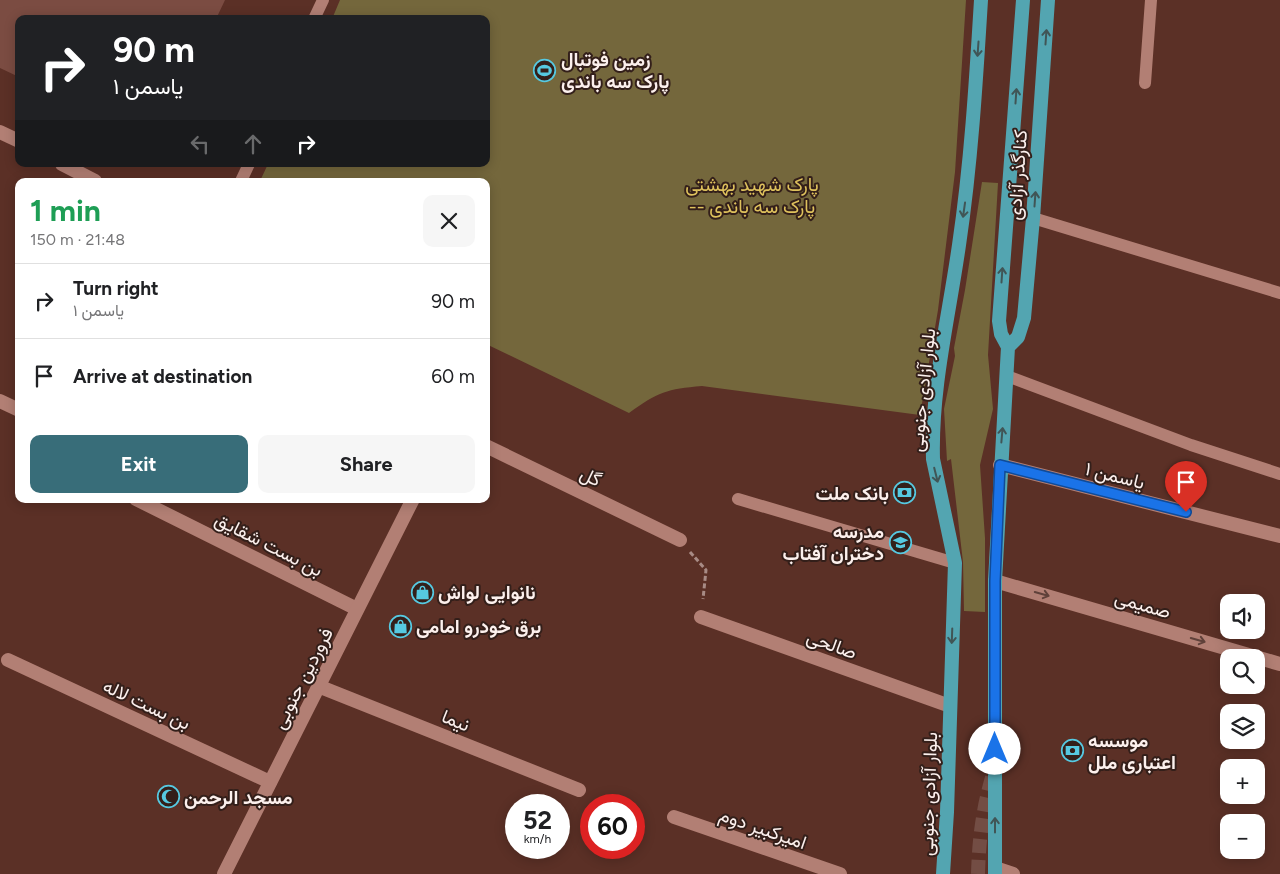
<!DOCTYPE html>
<meta charset="utf-8">
<style>
:root{--surface:#fff;--page:#f6f6f6;--text:#202124;--muted:#757577;--line:#e0e0e0;--accent:#386d79}
body{margin:0;font-family:Figtree,Vazirmatn,sans-serif;background:var(--page);color:var(--text);height:100vh;display:flex;flex-direction:column;font-size:19px;white-space:nowrap}
*{box-sizing:border-box;margin:0}
p{font-size:16px;color:var(--muted)}
.icon{flex:none;width:28px;height:28px;fill:none;stroke:currentColor;stroke-width:2;stroke-linecap:round;stroke-linejoin:round}
.map{position:relative;flex:1;overflow:hidden}
.sheet{position:absolute;left:15px;top:178px;width:475px;height:325px;display:flex;flex-direction:column;background:var(--surface);border-radius:10px;box-shadow:0 2px 12px #0003}
.sheet>*{flex:none}
.top-card{position:absolute;left:15px;top:15px;width:475px;height:152px;border-radius:10px;box-shadow:0 2px 12px #0003;background:#202124;color:#fff;overflow:hidden}
.tools{position:absolute;left:1220px;top:594px;display:grid;gap:10px}
.tools a{display:grid;place-items:center;width:45px;height:45px;border-radius:10px;background:var(--surface);box-shadow:0 2px 12px #0003;font-size:25px}
.speed{position:absolute;left:505px;top:794px;display:flex;gap:10px;font-size:25px;font-weight:700;text-align:center}
.speed>*{display:grid;place-content:center;width:65px;height:65px;border-radius:50%;background:var(--surface);box-shadow:0 2px 12px #0003;line-height:1}
.speed small{font-size:12px;font-weight:400}
.speed .limit{border:8px solid #d22;background:#fff;color:#111}
.pin{position:absolute;display:grid;place-items:center;width:42px;height:42px;color:#fff;margin:-51px -21px;border-radius:50% 50% 50% 0;rotate:-45deg;box-shadow:0 0 5px #0007}
.pin .icon{rotate:45deg}
.me{position:absolute;width:55px;margin:-28px;rotate:0deg;stroke-linejoin:round;filter:drop-shadow(0 0 4px #0008)}
.turn{display:flex;align-items:center;gap:18px;height:105px;padding:0 15px;font-size:22px}
.turn .icon{width:65px;height:65px;stroke-width:2.5}
.turn b{display:block;font-size:35px;line-height:42px}
.lanes{display:flex;align-items:center;height:48px;padding:0 15px;background:#0003;justify-content:center;gap:25px;direction:ltr}
.lanes .off{opacity:.35}
.round{display:grid;place-items:center;flex:none;width:52px;height:52px;border-radius:10px;background:var(--page)}
.headline{display:flex;align-items:center;justify-content:space-between;height:85px;padding:0 15px}
h1{font-size:30px;font-weight:700;line-height:38px;color:#1e9e55}
.button{display:flex;gap:10px;margin-top:auto;padding:10px 15px}
.button a{flex:1;height:58px;border-radius:10px;background:var(--accent);color:#fff;font-size:20px;font-weight:700;line-height:58px;text-align:center}
.button a+a{background:var(--page);color:var(--text)}
ul{padding:0;list-style:none}
li{display:flex;align-items:center;gap:15px;height:75px;padding:0 15px;border-top:1px solid var(--line)}
li div{flex:1}
li b{display:block;font-size:19px}
li em{font-style:normal}
.map>svg:first-child{display:block}
.green{fill:#74673c}
.building{fill:#7b4c42}
.lines{fill:none;stroke-linecap:round;stroke-linejoin:round}
.primary-tunnel{stroke:#734d44;stroke-width:14;stroke-dasharray:14 7;stroke-linecap:butt}
.path{stroke:#a88b85;stroke-width:3;stroke-dasharray:5 2.5;stroke-linecap:butt}
.service{stroke:#b27f74;stroke-width:12}
.minor{stroke:#b27f74;stroke-width:14}
.tertiary{stroke:#b27f74;stroke-width:14}
.primary{stroke:#53a5b1;stroke-width:14}
.oneway{stroke:#405556}
.oneway2{stroke:#5f413a}
.route-casing{stroke:#114b97;stroke-width:12}
.route{stroke:#1a73e8;stroke-width:9}
.labels{text-anchor:middle;stroke-width:4;stroke-linejoin:round;paint-order:stroke}
.poi-label{font-size:19px;font-weight:bold;fill:#fcf0ed;stroke:#331f1a;text-anchor:start}
.street-label{font-size:19px;fill:#fcf0ed;stroke:#331f1a}
.park-label{font-size:19px;fill:#dfc25d;stroke:#331f1a}
</style>
<div class="map">
<svg width="1280" height="874" viewBox="0 0 1280 874">
<rect width="100%" height="100%" fill="#5b3026"/>
<path class="green" d="M 340,0 L 966,0 L 955,172 L 938,310 L 920,415 L 702,386 C 667,389 658,392 629,413 L 486,344 L 486,181 L 260,181 L 268,164 L 486,164 L 486,19 L 332,19 Z
M 982,182 L 998,183 L 988,355 L 993,409 L 980,465 L 985,538 L 985,612 L 964,611 L 963,562 L 951,459 L 947,461 L 944,409 L 955,356 L 954,348 L 965,290 Z"/>
<path class="building" d="M 0,0 L 225,0 L 216,19 L 19,19 L 19,77 L 0,68 Z"/>
<g class="lines">
<path class="primary-tunnel" d="M 978,874 C 979,838 983,806 994,771"/>
<path class="path" d="M 690,552 L 706,570 L 703,599"/>
<path class="service" d="M 314,19 L 323,0
M 1145,83 L 1151,0
M 241,181 L 249,164
M 1033,218 L 1280,293
M 1007,376 L 1191,445 L 1280,474
M 738,499 L 955,563"/>
<path class="minor" d="M 0,401 L 19,410
M 486,446 L 680,540
M 136,499 L 357,609
M 995,581 L 1280,664
M 701,617 L 950,706
M 8,660 L 270,782
M 318,686 L 579,790
M 674,817 L 840,874
M 995,868 L 1013,874"/>
<path class="tertiary" d="M 0,132 L 19,141
M 62,164 L 95,181
M 1000,465 L 1280,536
M 224,874 L 413,499"/>
<path class="primary" d="M 1008,347 L 1018,337 L 1024,318 L 1033,218 L 1048,0
M 943,874 L 947,812 L 955,563 L 933,459 C 931,388 949,316 959,245 C 971,164 976,82 981,0
M 995,874 L 995,581 L 1008,347 L 1001,334 L 999,321 L 1023,0"/>
</g>
<defs><path id="oneway-shaft" d="M-6 0H5M1.5-3L5.5 0L1.5 3" fill="none" stroke-width="1.6" stroke-linecap="round" stroke-linejoin="round" transform="scale(1.25)"/></defs>
<g class="oneway">
<use href="#oneway-shaft" transform="translate(1046 37) rotate(-86)"/>
<use href="#oneway-shaft" transform="translate(978 49) rotate(94)"/>
<use href="#oneway-shaft" transform="translate(1016 96) rotate(-86)"/>
<use href="#oneway-shaft" transform="translate(1035 199) rotate(-86)"/>
<use href="#oneway-shaft" transform="translate(964 210) rotate(98)"/>
<use href="#oneway-shaft" transform="translate(1002 275) rotate(-86)"/>
<use href="#oneway-shaft" transform="translate(1002 435) rotate(-85)"/>
<use href="#oneway-shaft" transform="translate(936 475) rotate(76)"/>
<use href="#oneway-shaft" transform="translate(952 636) rotate(92)"/>
<use href="#oneway-shaft" transform="translate(995 825) rotate(-90)"/>
</g>
<g class="oneway2">
<use href="#oneway-shaft" transform="translate(1042 594) rotate(16)"/>
<use href="#oneway-shaft" transform="translate(1198 640) rotate(16)"/>
</g>
<g class="lines">
<defs>
<path id="route" d="M 995,749 L 995,581 L 1000,465 L 1186,512"/>
</defs>
<use href="#route" class="route-casing"/>
<use href="#route" class="route"/>
</g>
<defs>
<symbol id="stadium-ring" viewBox="-11 -11 22 22"><circle r="9.5" fill="#331f1a" stroke="#56c9e1" stroke-width="1.5"/><path d="M0-5a6.5 5 0 1 0 0 10a6.5 5 0 1 0 0-10ZM-3.5-1.8h7v3.6h-7Z" fill="#56c9e1"/></symbol>
<symbol id="bank-ring" viewBox="-11 -11 22 22"><circle r="9.5" fill="#331f1a" stroke="#56c9e1" stroke-width="1.5"/><path d="M-6-4H6V4H-6ZM0-2.3a2.3 2.3 0 1 0 0 4.6a2.3 2.3 0 1 0 0-4.6Z" fill="#56c9e1"/></symbol>
<symbol id="school-ring" viewBox="-11 -11 22 22"><circle r="9.5" fill="#331f1a" stroke="#56c9e1" stroke-width="1.5"/><path d="M0-5L7-2L0 1L-7-2ZM-4 1L0 2.5L4 1V4Q0 6-4 4Z" fill="#56c9e1"/></symbol>
<symbol id="shop-ring" viewBox="-11 -11 22 22"><circle r="9.5" fill="#331f1a" stroke="#56c9e1" stroke-width="1.5"/><path d="M-5-2.5h2.3a2.7 3.5 0 0 1 5.4 0H5L5.5 6h-11ZM-1.5-2.5h3a1.5 2.3 0 0 0-3 0Z" fill="#56c9e1"/></symbol>
<symbol id="mosque-ring" viewBox="-11 -11 22 22"><circle r="9.5" fill="#331f1a" stroke="#56c9e1" stroke-width="1.5"/><path d="M3.5-4.9A6 6 0 1 0 3.5 4.9A5 5 0 1 1 3.5-4.9Z" fill="#56c9e1"/></symbol>
</defs>
<g fill-rule="evenodd">
<use href="#stadium-ring" x="532" y="58" width="25" height="25"/>
<use href="#bank-ring" x="892" y="480" width="25" height="25"/>
<use href="#school-ring" x="888" y="530" width="25" height="25"/>
<use href="#shop-ring" x="410" y="580" width="25" height="25"/>
<use href="#shop-ring" x="388" y="614" width="25" height="25"/>
<use href="#bank-ring" x="1060" y="738" width="25" height="25"/>
<use href="#mosque-ring" x="156" y="784" width="25" height="25"/>
</g>
<g class="labels">
<g class="poi-label">
<text x="561" y="66">زمین فوتبال<tspan x="561" dy="22">پارک سه باندی</tspan></text>
<text x="889" y="500" text-anchor="end">بانک ملت</text>
<text x="884" y="538" text-anchor="end">مدرسه<tspan x="884" dy="22">دختران آفتاب</tspan></text>
<text x="438" y="599">نانوایی لواش</text>
<text x="416" y="633">برق خودرو امامی</text>
<text x="1088" y="747">موسسه<tspan x="1088" dy="22">اعتباری ملل</tspan></text>
<text x="184" y="804">مسجد الرحمن</text>
</g>
<g class="street-label">
<text transform="translate(1017 175) rotate(-86)" y="7">کنارگذر آزادی</text>
<text transform="translate(922 390) rotate(-84)" y="7">بلوار آزادی جنوبی</text>
<text transform="translate(1115 475) rotate(14)" y="7">یاسمن ۱</text>
<text transform="translate(591 476) rotate(26)" y="7">گل</text>
<text transform="translate(269 544) rotate(27)" y="7">بن بست شقایق</text>
<text transform="translate(1143 604) rotate(16)" y="7">صمیمی</text>
<text transform="translate(832 644) rotate(20)" y="7">صالحی</text>
<text transform="translate(302 678) rotate(-63)" y="7">فروردین جنوبی</text>
<text transform="translate(147 704) rotate(25)" y="7">بن بست لاله</text>
<text transform="translate(456 720) rotate(22)" y="7">نیما</text>
<text transform="translate(928 794) rotate(-88)" y="7">بلوار آزادی جنوبی</text>
<text transform="translate(763 828) rotate(19)" y="7">امیرکبیر دوم</text>
</g>
<g class="park-label">
<text x="752" y="191">پارک شهید بهشتی<tspan x="752" dy="22">-- پارک سه باندی</tspan></text>
</g>
</g>
</svg>
<div class="tools">
<a><svg class="icon" aria-label="sound" viewBox="0 0 24 24"><path d="M4 9h4l5-4v14l-5-4H4zM17 9q2 3 0 6"/></svg></a>
<a><svg class="icon" aria-label="search" viewBox="0 0 24 24"><circle cx="10" cy="10" r="6"/><path d="M15 15l6 6"/></svg></a>
<a><svg class="icon" aria-label="layers" viewBox="0 0 24 24"><path d="M12 4l9 5-9 5-9-5zM3 14l9 5 9-5"/></svg></a>
<a>+</a>
<a>−</a>
</div>
<div class="speed"><div>52<small>km/h</small></div><div class="limit">60</div></div>
<div class="pin" style="left:1186px;top:512px;background:#d93025"><svg class="icon" aria-label="arrive" viewBox="0 0 24 24"><path d="M6 21V4h12l-3 4 3 4H6"/></svg></div>
<svg class="me" style="left:995px;top:749px" viewBox="-20 -20 40 40"><circle r="19" fill="#fff"/><path d="M0-13L10 11 0 6-10 11z" fill="#1a73e8"/></svg>
<div class="top-card">
<div class="turn"><svg class="icon" aria-label="right" viewBox="0 0 24 24"><path d="M7 20v-9h11M14 6l5 5-5 5"/></svg><div><b>90 m</b>یاسمن ۱</div></div>
<div class="lanes"><svg class="icon off" aria-label="left" viewBox="0 0 24 24"><path d="M17 20v-9H6M10 6l-5 5 5 5"/></svg><svg class="icon off" aria-label="ahead" viewBox="0 0 24 24"><path d="M12 20V5M6 11l6-6 6 6"/></svg><svg class="icon" aria-label="right" viewBox="0 0 24 24"><path d="M7 20v-9h11M14 6l5 5-5 5"/></svg></div>
</div>
<section class="sheet">
<div class="headline"><div><h1>1 min</h1><p>150 m · 21:48</p></div><a class="round"><svg class="icon" aria-label="close" viewBox="0 0 24 24"><path d="M6 6l12 12M18 6L6 18"/></svg></a></div>
<ul>
<li><svg class="icon" aria-label="right" viewBox="0 0 24 24"><path d="M7 20v-9h11M14 6l5 5-5 5"/></svg><div><b>Turn right</b><p>یاسمن ۱</p></div><em>90 m</em></li>
<li><svg class="icon" aria-label="arrive" viewBox="0 0 24 24"><path d="M6 21V4h12l-3 4 3 4H6"/></svg><div><b>Arrive at destination</b></div><em>60 m</em></li>
</ul>
<div class="button"><a>Exit</a><a>Share</a></div>
</section>
</div>
